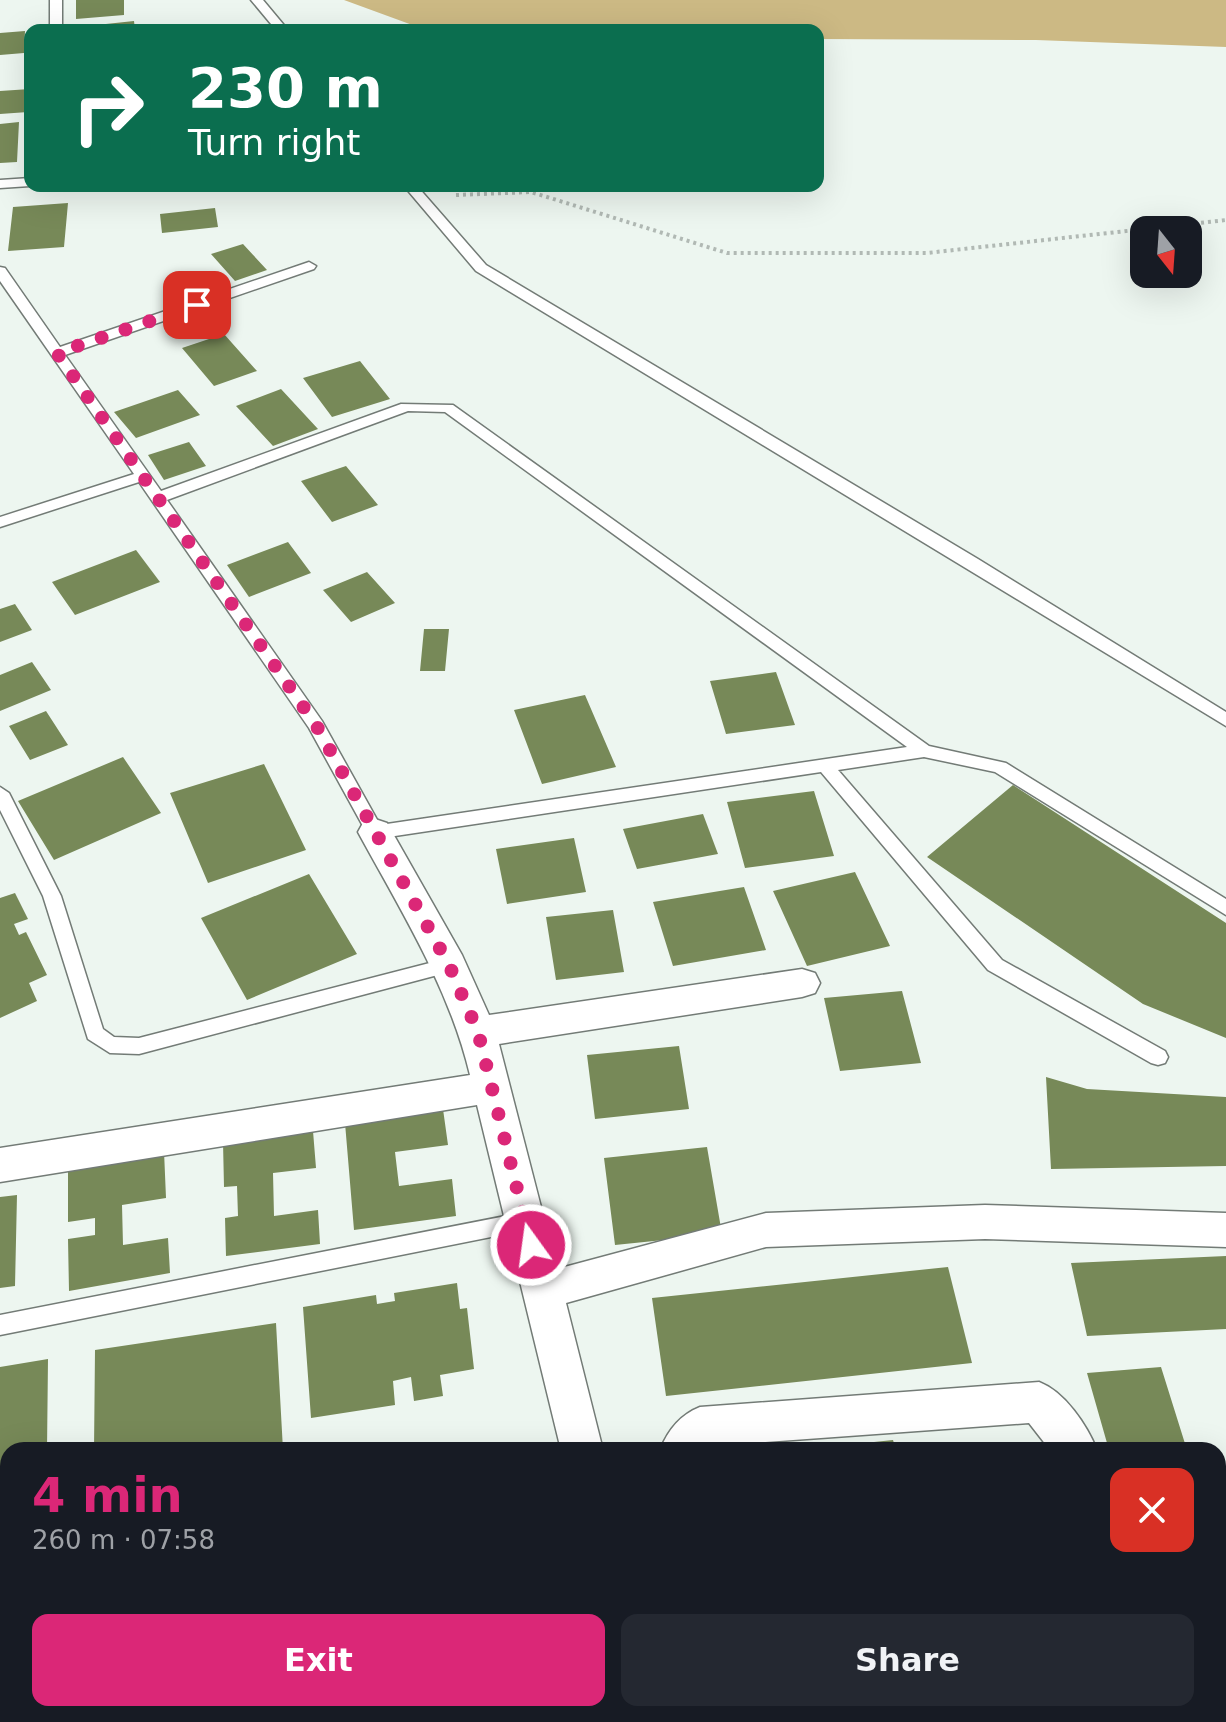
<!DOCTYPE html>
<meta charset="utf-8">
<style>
:root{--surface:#171b24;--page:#242831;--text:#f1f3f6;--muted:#9ea1a6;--accent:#db2777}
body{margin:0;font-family:"DejaVu Sans",sans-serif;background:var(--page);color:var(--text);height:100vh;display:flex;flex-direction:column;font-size:30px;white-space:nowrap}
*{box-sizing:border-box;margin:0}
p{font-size:26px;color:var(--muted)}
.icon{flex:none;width:44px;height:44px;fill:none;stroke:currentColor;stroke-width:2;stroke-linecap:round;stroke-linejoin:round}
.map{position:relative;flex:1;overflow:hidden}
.sheet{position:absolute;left:0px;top:1442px;width:1226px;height:280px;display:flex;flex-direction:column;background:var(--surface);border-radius:24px 24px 0 0;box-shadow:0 8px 32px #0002}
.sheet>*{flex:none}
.banner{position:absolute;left:24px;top:24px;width:800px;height:168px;border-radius:16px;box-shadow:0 8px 32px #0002;background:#0b6e4f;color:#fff;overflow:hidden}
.needle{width:52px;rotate:163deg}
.fabs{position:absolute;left:1130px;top:216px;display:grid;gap:16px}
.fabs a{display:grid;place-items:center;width:72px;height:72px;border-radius:16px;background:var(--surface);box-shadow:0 8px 32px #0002;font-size:40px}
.pin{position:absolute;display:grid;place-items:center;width:68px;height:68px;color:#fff;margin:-34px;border-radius:16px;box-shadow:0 4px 12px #0006}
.me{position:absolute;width:88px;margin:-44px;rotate:346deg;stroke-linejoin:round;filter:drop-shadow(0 0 6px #0008)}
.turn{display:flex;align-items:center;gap:28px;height:168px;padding:0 32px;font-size:36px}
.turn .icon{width:104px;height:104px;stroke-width:2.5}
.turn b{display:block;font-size:56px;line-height:68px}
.round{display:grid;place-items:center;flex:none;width:84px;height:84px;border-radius:16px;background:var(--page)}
.overview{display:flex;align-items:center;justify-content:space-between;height:136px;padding:0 32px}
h1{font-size:48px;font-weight:700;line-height:60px;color:var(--accent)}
.button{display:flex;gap:16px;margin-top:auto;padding:16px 32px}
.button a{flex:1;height:92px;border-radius:16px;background:var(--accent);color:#fff;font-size:32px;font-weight:700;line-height:92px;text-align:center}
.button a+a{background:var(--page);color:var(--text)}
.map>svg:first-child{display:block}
.forest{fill:#ccb984}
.building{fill:#778958}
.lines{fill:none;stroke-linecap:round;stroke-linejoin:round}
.service-casing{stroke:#737b76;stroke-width:3}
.minor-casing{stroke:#737b76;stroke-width:3}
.path{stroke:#b1b9b4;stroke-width:4;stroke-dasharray:3 4;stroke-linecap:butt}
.service{fill:#fff;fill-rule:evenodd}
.minor{fill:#fff;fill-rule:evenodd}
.route{stroke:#db2777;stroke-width:14;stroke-dasharray:0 25.2}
</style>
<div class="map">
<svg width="1226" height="1722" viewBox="0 0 1226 1722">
<rect width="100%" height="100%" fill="#edf6f0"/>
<path class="forest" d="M 344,0 L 1226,0 L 1226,47 L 1036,40 L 818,39 L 818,30 L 426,30 Z"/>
<path class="building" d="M 76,0 L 124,0 L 124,15 L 76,19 Z
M 134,21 L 135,30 L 87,30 L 87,26 Z
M 25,31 L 24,53 L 0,55 L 0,33 Z
M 30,89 L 28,112 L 0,114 L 0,91 Z
M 19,122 L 17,162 L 0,163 L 0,124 Z
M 68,203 L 64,247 L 8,251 L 13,207 Z
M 215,208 L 218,227 L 162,233 L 160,214 Z
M 243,244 L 267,270 L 235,281 L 211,254 Z
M 224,334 L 257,371 L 214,386 L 182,348 Z
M 360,361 L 390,399 L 332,417 L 303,378 Z
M 281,389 L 318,429 L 273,446 L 236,406 Z
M 178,390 L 200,415 L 136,438 L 114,412 Z
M 189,442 L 206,466 L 164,480 L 148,455 Z
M 346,466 L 378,505 L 332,522 L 301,481 Z
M 288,542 L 311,573 L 249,597 L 227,565 Z
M 136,550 L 160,582 L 75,615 L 52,582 Z
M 367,572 L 395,603 L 351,622 L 323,590 Z
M 15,604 L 32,630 L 0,642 L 0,609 Z
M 424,629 L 449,629 L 445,671 L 420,671 Z
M 32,662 L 51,690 L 0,711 L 0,675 Z
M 776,672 L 795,725 L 726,734 L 710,681 Z
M 585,695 L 616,767 L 542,784 L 514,710 Z
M 46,711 L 68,745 L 30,760 L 9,726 Z
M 123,757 L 161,813 L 54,860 L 18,801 Z
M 264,764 L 306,850 L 208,883 L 170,793 Z
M 1013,785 L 1226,923 L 1226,1038 L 1143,1004 L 927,857 Z
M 814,791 L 834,856 L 745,868 L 727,802 Z
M 703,814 L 718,854 L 637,869 L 623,829 Z
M 574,838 L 586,892 L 507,904 L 496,849 Z
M 855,872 L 890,946 L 807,966 L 773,891 Z
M 309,874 L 357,954 L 247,1000 L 201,918 Z
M 744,887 L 766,950 L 673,966 L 653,902 Z
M 15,893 L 28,919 L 14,924 L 19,935 L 26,932 L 47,975 L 29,983 L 37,1001 L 0,1018 L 0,898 Z
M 613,910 L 624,972 L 556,980 L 546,917 Z
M 902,991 L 921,1063 L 840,1071 L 824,998 Z
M 679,1046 L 689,1109 L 595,1119 L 587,1055 Z
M 1046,1077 L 1087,1089 L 1226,1097 L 1226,1166 L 1051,1169 Z
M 443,1109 L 448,1145 L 395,1152 L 399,1186 L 452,1179 L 456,1216 L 354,1230 L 345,1123 Z
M 313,1131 L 316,1168 L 273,1173 L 274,1216 L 318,1210 L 320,1244 L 226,1256 L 225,1218 L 238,1216 L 237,1186 L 224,1187 L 223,1142 Z
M 707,1147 L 722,1234 L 615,1245 L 604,1158 Z
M 164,1151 L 166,1198 L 122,1205 L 123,1245 L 168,1238 L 170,1273 L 69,1291 L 68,1239 L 95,1235 L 95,1218 L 68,1222 L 68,1167 Z
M 17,1195 L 15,1286 L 0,1288 L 0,1197 Z
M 1226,1256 L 1226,1329 L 1087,1336 L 1071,1263 Z
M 948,1267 L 972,1363 L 666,1396 L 652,1298 Z
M 457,1283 L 460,1309 L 467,1308 L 474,1369 L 440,1375 L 443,1396 L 414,1401 L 411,1377 L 393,1381 L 395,1405 L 311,1418 L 303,1307 L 376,1295 L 377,1304 L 395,1301 L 394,1293 Z
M 276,1323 L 283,1450 L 94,1450 L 95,1350 Z
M 48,1359 L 47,1450 L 8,1450 L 8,1500 L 0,1501 L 0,1367 Z
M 1161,1367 L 1187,1450 L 1109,1450 L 1087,1373 Z
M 893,1440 L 896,1450 L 817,1450 L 817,1448 Z
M 5,1572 L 5,1598 L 8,1597 L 8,1703 L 0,1705 L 0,1573 Z
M 1226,1592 L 1226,1722 L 1188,1722 L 1186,1714 L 1218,1714 L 1218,1593 Z
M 856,1714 L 1107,1714 L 1109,1722 L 858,1722 Z"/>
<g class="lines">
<defs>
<path id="service" d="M 50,0 L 62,0 L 62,30 L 50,30 Z
M 251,0 L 263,0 L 288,30 L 276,30 Z
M 30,178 L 30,186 L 0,188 L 0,180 Z
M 404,186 L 417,186 L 486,265 L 978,559 L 1226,712 L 1226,726 L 476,271 Z
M 309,262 L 316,266 L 314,269 L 65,355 L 161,491 L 401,404 L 453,405 L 929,746 L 1006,763 L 1226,899 L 1226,915 L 995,772 L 924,757 L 838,770 L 1002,960 L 1165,1051 L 1168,1057 L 1165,1063 L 1158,1065 L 1151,1063 L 988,970 L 821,772 L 375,839 L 369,837 L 309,728 L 139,482 L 0,527 L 0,517 L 134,474 L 0,281 L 0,267 L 5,268 L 60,347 ZM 408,411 L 445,412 L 907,747 L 380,825 L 322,721 L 167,500 Z
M 0,787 L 9,793 L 61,896 L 103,1029 L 114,1037 L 139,1038 L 449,958 L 456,960 L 458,965 L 456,970 L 449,972 L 139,1054 L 110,1053 L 88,1039 L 43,896 L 0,810 Z
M 526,1212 L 533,1215 L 536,1221 L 533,1227 L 526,1230 L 0,1335 L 0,1315 Z"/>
<path id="minor" d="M 375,819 L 387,823 L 462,955 L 489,1015 L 802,969 L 815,973 L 820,983 L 815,993 L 802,997 L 499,1044 L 557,1269 L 766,1213 L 985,1205 L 1226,1213 L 1226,1247 L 985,1239 L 766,1247 L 566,1303 L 603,1450 L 561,1450 L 477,1105 L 0,1182 L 0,1148 L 470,1075 C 449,987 401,911 358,832 L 363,823 Z
M 1039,1382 C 1065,1392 1087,1425 1097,1450 L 1050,1450 L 1029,1423 L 711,1446 L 708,1450 L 660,1450 C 668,1430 680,1415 700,1407 Z
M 216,1714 L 295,1714 L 292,1722 L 212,1722 Z
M 623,1714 L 669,1714 L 672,1722 L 624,1722 Z
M 699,1714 L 745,1714 L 748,1722 L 700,1722 Z
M 1122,1714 L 1168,1714 L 1171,1722 L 1123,1722 Z"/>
</defs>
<use href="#service" class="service-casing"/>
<use href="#minor" class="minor-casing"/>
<path class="path" d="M 456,195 L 531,192 L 727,253 L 927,253 L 1226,220"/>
<use href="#service" class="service"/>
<use href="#minor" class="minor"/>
</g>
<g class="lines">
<path class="route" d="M 197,305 L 57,353 L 316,725 L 449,965 L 478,1032 L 531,1245"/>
</g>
</svg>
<div class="fabs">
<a><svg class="needle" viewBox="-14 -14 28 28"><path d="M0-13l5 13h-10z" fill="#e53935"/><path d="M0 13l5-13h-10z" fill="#9ea1a6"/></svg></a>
</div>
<div class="pin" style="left:197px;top:305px;background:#d93025"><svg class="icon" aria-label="arrive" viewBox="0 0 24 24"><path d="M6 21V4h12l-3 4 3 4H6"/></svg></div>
<svg class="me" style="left:531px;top:1245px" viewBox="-20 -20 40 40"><circle r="17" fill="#db2777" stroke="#fff" stroke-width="3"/><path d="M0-11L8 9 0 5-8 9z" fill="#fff"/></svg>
<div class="banner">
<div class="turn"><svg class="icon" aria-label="right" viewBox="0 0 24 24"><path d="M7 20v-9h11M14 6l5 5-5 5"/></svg><div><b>230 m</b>Turn right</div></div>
</div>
<section class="sheet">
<div class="overview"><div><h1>4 min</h1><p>260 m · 07:58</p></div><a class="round" style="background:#d93025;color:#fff"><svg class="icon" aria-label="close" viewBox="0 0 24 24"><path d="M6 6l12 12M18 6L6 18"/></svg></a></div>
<div class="button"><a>Exit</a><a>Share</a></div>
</section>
</div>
